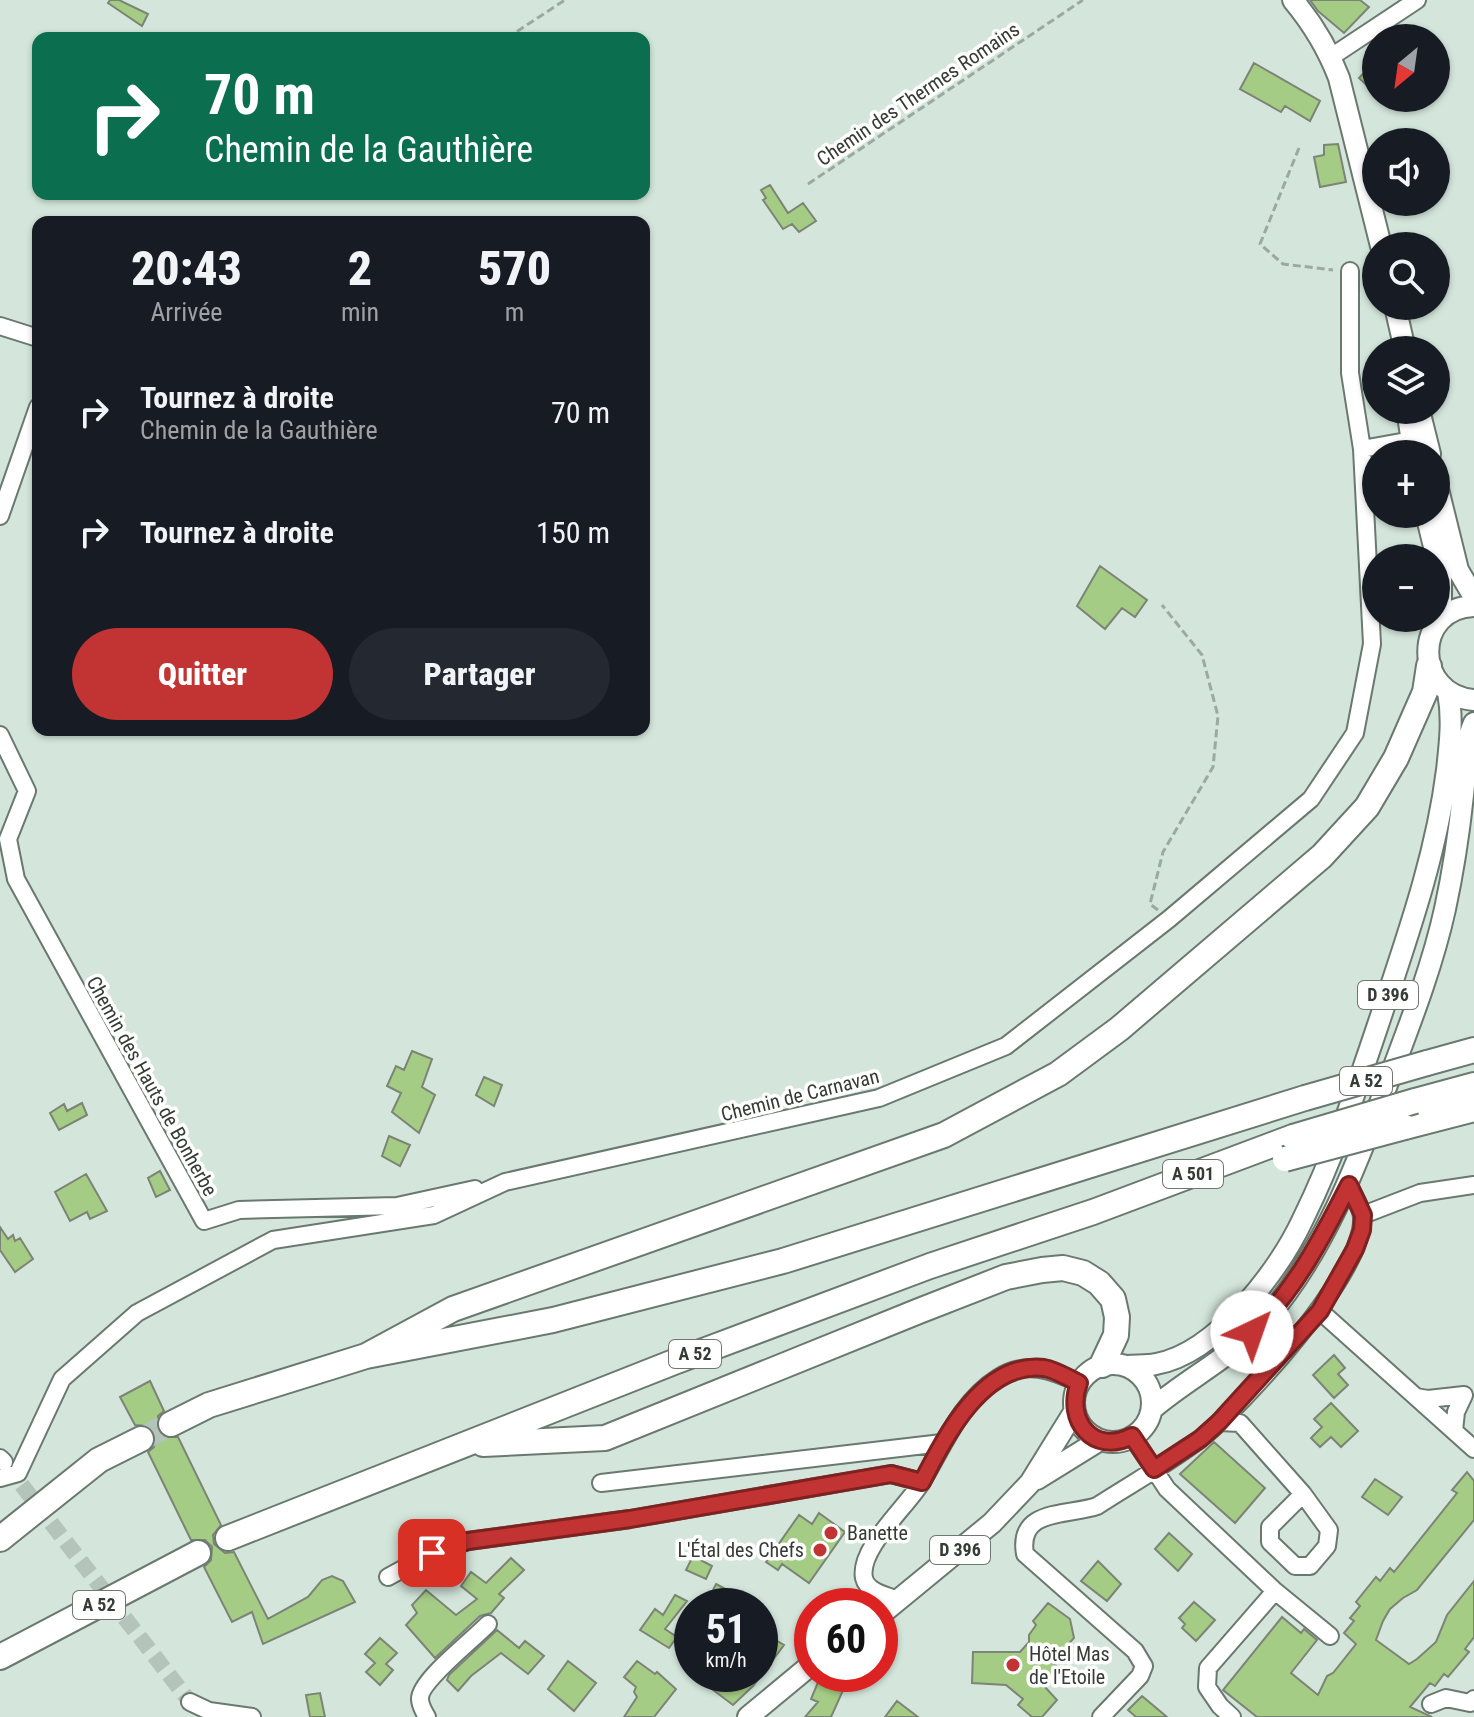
<!DOCTYPE html>
<html lang="fr">
<meta charset="utf-8">
<style>
:root{--surface:#171b24;--page:#242831;--text:#f1f3f6;--muted:#9ea1a6;--accent:#c23333}
body{margin:0;font-family:"Roboto Condensed",sans-serif;background:var(--page);color:var(--text);height:100vh;display:flex;flex-direction:column;font-size:30px;white-space:nowrap}
*{box-sizing:border-box;margin:0}
p{font-size:26px;color:var(--muted)}
.icon{flex:none;width:44px;height:44px;fill:none;stroke:currentColor;stroke-width:2;stroke-linecap:round;stroke-linejoin:round}
.map{position:relative;flex:1;overflow:hidden}
.sheet{position:absolute;left:32px;top:216px;width:618px;height:520px;display:flex;flex-direction:column;background:var(--surface);border-radius:16px;box-shadow:0 2px 6px #0004}
.sheet>*{flex:none}
.hud{position:absolute;left:32px;top:32px;width:618px;height:168px;border-radius:16px;box-shadow:0 2px 6px #0004;background:#0b6e4f;color:#fff;overflow:hidden}
.needle{width:52px;rotate:209deg}
.fabs{position:absolute;left:1362px;top:24px;display:grid;gap:16px}
.fabs a{display:grid;place-items:center;width:88px;height:88px;border-radius:50%;background:var(--surface);box-shadow:0 2px 6px #0004;font-size:40px}
.speed{position:absolute;left:674px;top:1588px;display:flex;gap:16px;font-size:40px;font-weight:700;text-align:center}
.speed>*{display:grid;place-content:center;width:104px;height:104px;border-radius:50%;background:var(--surface);box-shadow:0 2px 6px #0004;line-height:1}
.speed small{font-size:20px;font-weight:400}
.speed .limit{border:12px solid #d22;background:#fff;color:#111}
.pin{position:absolute;display:grid;place-items:center;width:68px;height:68px;color:#fff;margin:-34px;border-radius:16px;box-shadow:0 4px 12px #0006}
.me{position:absolute;width:88px;margin:-44px;rotate:42deg;stroke-linejoin:round;filter:drop-shadow(0 0 6px #0008)}
.turn{display:flex;align-items:center;gap:28px;height:168px;padding:0 40px;font-size:36px}
.turn .icon{width:104px;height:104px;stroke-width:2.5}
.turn b{display:block;font-size:56px;line-height:68px}
.eta{display:flex;justify-content:space-evenly;align-items:center;height:136px;text-align:center}
.eta b{font-size:48px;font-weight:800;line-height:56px}
.cta{display:flex;gap:16px;margin-top:auto;padding:16px 40px}
.cta a{flex:1;height:92px;border-radius:48px;background:var(--accent);color:#fff;font-size:32px;font-weight:800;line-height:92px;text-align:center}
.cta a+a{background:var(--page);color:var(--text)}
ul{padding:0;list-style:none}
li{display:flex;align-items:center;gap:24px;height:120px;padding:0 40px}
li div{flex:1}
li b{display:block;font-size:30px}
li em{font-style:normal}
.map>svg:first-child{display:block}
.building{fill:#a5cc84;stroke:#7c8476;stroke-width:2}
.lines{fill:none;stroke-linecap:round;stroke-linejoin:round}
.minor-tunnel{stroke:#b4c4ba;stroke-width:16;stroke-dasharray:16 8;stroke-linecap:butt}
.highway-tunnel{stroke:#b4c4ba;stroke-width:24;stroke-dasharray:24 12;stroke-linecap:butt}
.minor-casing{stroke:#6a796f;stroke-width:20}
.major-casing{stroke:#6a796f;stroke-width:24}
.highway-casing{stroke:#6a796f;stroke-width:28}
.path{stroke:#9ba9a0;stroke-width:3;stroke-dasharray:8 4;stroke-linecap:butt}
.minor{stroke:#fff;stroke-width:16}
.major{stroke:#fff;stroke-width:20}
.highway{stroke:#fff;stroke-width:24}
.highway-bridge-casing{stroke:#6a796f;stroke-width:28;stroke-linecap:butt}
.highway-bridge{stroke:#fff;stroke-width:24}
.route-casing{stroke:#7e2121;stroke-width:20}
.route{stroke:#c23333;stroke-width:14}
.poi-dot{fill:#c23333;stroke:#fff;stroke-width:3}
.labels{text-anchor:middle;stroke-width:7;stroke-linejoin:round;paint-order:stroke}
.shield{fill:#fff;stroke:#727673;stroke-width:2}
.shield-label{font-size:18px;font-weight:bold;fill:#353c37}
.street-label{font-size:20px;fill:#353c37;stroke:#fff}
.poi-label{font-size:20px;fill:#353c37;stroke:#fff;text-anchor:start}
</style>
<div class="map">
<svg width="1474" height="1717" viewBox="0 0 1474 1717">
<rect width="100%" height="100%" fill="#d4e6db"/>
<path class="building" d="M 110,0 L 119,0 L 148,14 L 142,26 L 108,3 Z
M 1310,0 L 1360,0 L 1369,7 L 1344,33 L 1318,11 Z
M 1376,60 L 1376,94 L 1359,78 Z
M 1254,63 L 1320,101 L 1310,121 L 1285,106 L 1281,112 L 1240,89 Z
M 1338,144 L 1346,182 L 1320,187 L 1314,157 L 1324,155 L 1324,145 Z
M 770,185 L 788,213 L 803,203 L 816,221 L 799,232 L 792,224 L 783,229 L 763,200 L 766,198 L 761,190 Z
M 1100,566 L 1147,600 L 1135,617 L 1122,608 L 1105,629 L 1077,606 Z
M 412,1051 L 432,1059 L 422,1087 L 435,1095 L 419,1133 L 392,1112 L 401,1093 L 387,1086 L 396,1066 L 404,1070 Z
M 484,1077 L 502,1085 L 494,1106 L 476,1095 Z
M 82,1103 L 87,1115 L 59,1130 L 50,1113 L 64,1104 L 67,1111 Z
M 389,1136 L 410,1145 L 400,1166 L 382,1156 Z
M 160,1171 L 170,1190 L 156,1197 L 148,1178 Z
M 86,1174 L 107,1211 L 90,1219 L 87,1212 L 70,1221 L 55,1192 Z
M 0,1227 L 8,1239 L 13,1235 L 15,1241 L 20,1238 L 33,1259 L 15,1272 L 0,1250 Z
M 1334,1355 L 1345,1368 L 1338,1374 L 1348,1385 L 1334,1398 L 1313,1375 Z
M 150,1381 L 164,1411 L 158,1416 L 157,1430 L 163,1437 L 178,1437 L 221,1525 L 213,1535 L 214,1544 L 225,1553 L 234,1552 L 268,1619 L 308,1597 L 322,1580 L 332,1576 L 343,1581 L 355,1602 L 263,1644 L 252,1612 L 232,1622 L 204,1567 L 211,1560 L 212,1547 L 205,1540 L 191,1540 L 148,1452 L 154,1447 L 155,1433 L 149,1426 L 135,1425 L 120,1397 Z
M 1331,1403 L 1358,1431 L 1341,1447 L 1331,1437 L 1320,1447 L 1311,1438 L 1322,1427 L 1314,1419 Z
M 1214,1442 L 1265,1488 L 1235,1523 L 1180,1474 Z
M 1467,1472 L 1474,1481 L 1474,1520 L 1417,1590 L 1403,1598 L 1390,1609 L 1383,1621 L 1376,1640 L 1409,1664 L 1417,1659 L 1436,1642 L 1447,1615 L 1474,1581 L 1474,1637 L 1465,1649 L 1469,1652 L 1448,1677 L 1444,1674 L 1435,1686 L 1430,1683 L 1410,1707 L 1432,1717 L 1257,1717 L 1223,1690 L 1282,1617 L 1301,1633 L 1304,1629 L 1317,1640 L 1291,1673 L 1318,1695 L 1327,1676 L 1333,1673 L 1356,1644 L 1344,1633 L 1354,1621 L 1350,1618 L 1360,1606 L 1356,1602 L 1376,1577 L 1380,1581 L 1390,1568 L 1394,1572 L 1457,1493 L 1452,1490 Z
M 1375,1479 L 1402,1497 L 1388,1515 L 1362,1497 Z
M 819,1513 L 845,1532 L 809,1583 L 782,1564 L 778,1570 L 766,1562 L 799,1515 L 812,1524 Z
M 1169,1533 L 1192,1554 L 1178,1571 L 1155,1549 Z
M 693,1556 L 712,1566 L 706,1579 L 686,1570 Z
M 511,1558 L 524,1570 L 499,1594 L 504,1598 L 491,1613 L 480,1616 L 435,1658 L 406,1625 L 417,1613 L 412,1605 L 426,1590 L 456,1615 L 477,1599 L 461,1586 L 471,1572 L 486,1583 Z
M 1098,1561 L 1121,1584 L 1107,1601 L 1081,1581 Z
M 716,1584 L 735,1594 L 727,1606 L 705,1606 Z
M 675,1595 L 687,1601 L 665,1629 L 677,1637 L 669,1648 L 640,1630 L 655,1609 L 663,1615 Z
M 1194,1602 L 1215,1620 L 1196,1641 L 1182,1628 L 1185,1624 L 1179,1618 Z
M 1048,1603 L 1070,1619 L 1074,1638 L 1052,1662 L 1060,1669 L 1044,1686 L 1057,1700 L 1042,1717 L 1032,1717 L 1018,1705 L 1023,1699 L 1006,1685 L 972,1683 L 973,1652 L 1020,1652 L 1029,1642 L 1029,1635 L 1036,1625 L 1033,1621 Z
M 497,1630 L 519,1648 L 525,1641 L 544,1656 L 528,1674 L 501,1653 L 471,1676 L 458,1691 L 447,1680 L 449,1675 Z
M 760,1631 L 784,1645 L 753,1686 L 733,1705 L 692,1674 L 760,1674 Z
M 380,1638 L 397,1653 L 386,1664 L 393,1670 L 380,1685 L 366,1672 L 375,1663 L 365,1654 Z
M 568,1661 L 596,1683 L 574,1711 L 548,1689 Z
M 637,1661 L 655,1674 L 657,1672 L 676,1689 L 654,1717 L 624,1717 L 637,1697 L 634,1692 L 636,1687 L 624,1677 Z
M 821,1675 L 845,1686 L 831,1717 L 805,1717 L 818,1702 L 811,1699 Z
M 320,1693 L 325,1717 L 310,1717 L 306,1695 Z
M 1142,1696 L 1167,1717 L 1136,1717 L 1128,1710 Z
M 897,1701 L 918,1717 L 885,1717 Z"/>
<g class="lines">
<path class="minor-tunnel" d="M 7,1466 L 190,1702"/>
<path class="highway-tunnel" d="M 141,1439 L 171,1424"/>
<defs>
<path id="minor" d="M 1331,57 L 1417,0
M 1350,271 L 1350,373 L 1362,449
M 0,326 L 38,338
M 0,516 L 38,407
M 0,735 L 27,791 L 8,839 L 16,879 L 204,1221 L 239,1210 L 397,1206 L 475,1189
M 1363,1215 L 1420,1193 L 1474,1185
M 1320,1311 L 1474,1449
M 1416,1397 L 1428,1399 L 1464,1395 L 1456,1412 L 1454,1431
M 1219,1422 L 1240,1423 L 1303,1494 L 1329,1530 L 1327,1546 L 1310,1566 L 1295,1566 L 1270,1542 L 1270,1527 L 1303,1494
M 1132,1436 L 1167,1489 L 1275,1591 L 1330,1636
M 0,1458 L 4,1462
M 0,1478 L 18,1473 L 62,1379 L 137,1313 L 273,1240 L 434,1215 L 505,1182 L 879,1098 L 1006,1046 L 1169,919 L 1311,799 L 1355,733 L 1372,644 L 1362,449 L 1412,440
M 601,1483 L 942,1443
M 388,1577 L 432,1553 L 468,1541 L 630,1519 L 891,1474 L 922,1482
M 899,1600 C 887,1596 867,1592 864,1578 C 858,1548 909,1505 923,1480 C 944,1445 961,1401 998,1378 C 1025,1360 1052,1370 1079,1383
M 190,1702 L 209,1711 L 252,1717
M 1431,1704 L 1446,1698 L 1470,1703 L 1474,1699
M 427,1717 C 424,1712 420,1705 420,1699 C 419,1681 474,1639 488,1624
M 1101,1717 L 1140,1676 L 1144,1666 L 1135,1651 L 1025,1554 C 1017,1508 1068,1516 1097,1506 C 1131,1484 1167,1464 1199,1440 C 1242,1407 1365,1272 1362,1218 C 1362,1207 1353,1195 1349,1185
M 1232,1717 L 1220,1706 L 1207,1687 L 1208,1668 L 1275,1591"/>
<path id="major" d="M 1293,0 C 1313,24 1328,49 1339,78 L 1381,246
M 1395,306 L 1405,350
M 1407,410 L 1414,454
M 1419,410 L 1430,454
M 1436,481 L 1458,570 L 1474,597
M 1426,514 L 1441,575 L 1441,599 L 1434,627
M 1474,606 C 1413,608 1413,695 1474,700
M1074 1403a39 39 0 1 1 78 0a39 39 0 1 1-78 0Z
M 1126,1366 C 1136,1365 1147,1366 1156,1364 C 1190,1358 1223,1329 1246,1304 C 1268,1279 1289,1249 1303,1219 C 1338,1148 1362,1072 1387,998 C 1412,923 1437,849 1447,770 C 1450,743 1453,718 1448,692
M 1152,1409 C 1188,1378 1234,1356 1266,1319 C 1325,1250 1356,1166 1388,1082 C 1409,1026 1432,968 1445,909 C 1453,872 1459,833 1463,795 C 1466,771 1464,745 1474,723
M 1037,1479 L 1100,1440
M 880,1615 L 992,1523 L 1030,1483 L 1074,1412
M 748,1717 L 812,1664"/>
<path id="highway" d="M 1427,1063 L 1474,1050
M 1415,1101 L 1474,1085
M 1405,1127 L 1474,1109
M 366,1356 L 453,1309 L 944,1135 L 1058,1074 L 1119,1029 L 1322,856 L 1367,807 L 1396,758 L 1425,692 L 1429,666
M 171,1424 L 209,1405 L 366,1356 L 553,1320 L 783,1261 L 1305,1098
M 483,1444 L 605,1438 L 919,1311 L 1006,1277 L 1042,1270 L 1063,1268 L 1083,1273 L 1099,1283 L 1113,1299 L 1117,1317 L 1116,1335 L 1102,1365
M 228,1538 L 674,1362 L 930,1266 L 1093,1212 L 1293,1137
M 0,1539 L 99,1460 L 141,1439
M 0,1657 L 198,1553"/>
</defs>
<use href="#minor" class="minor-casing"/>
<use href="#major" class="major-casing"/>
<use href="#highway" class="highway-casing"/>
<path class="path" d="M 353,37 L 356,38
M 507,38 L 565,0
M 1299,148 L 1260,244 L 1283,264 L 1333,270
M 808,184 L 1083,0
M 1158,910 L 1150,904 L 1163,852 L 1213,767 L 1218,716 L 1202,655 L 1162,605"/>
<use href="#minor" class="minor"/>
<use href="#major" class="major"/>
<use href="#highway" class="highway"/>
<defs>
<path id="highway-bridge" d="M 1305,1098 L 1427,1063
M 1293,1137 L 1415,1101
M 1285,1159 L 1405,1127"/>
</defs>
<use href="#highway-bridge" class="highway-bridge-casing"/>
<use href="#highway-bridge" class="highway-bridge"/>
</g>
<g class="lines">
<defs>
<path id="route" d="M 432,1553 L 468,1541 L 630,1519 L 891,1474 L 922,1482 C 945,1437 983,1361 1044,1368 C 1056,1370 1068,1378 1079,1383 C 1065,1420 1093,1456 1132,1436 L 1154,1469 L 1200,1439 L 1219,1422 L 1320,1311 L 1355,1249 L 1362,1230 L 1363,1215 L 1349,1185 C 1322,1238 1295,1290 1252,1332"/>
</defs>
<use href="#route" class="route-casing"/>
<use href="#route" class="route"/>
</g>
<g class="poi-dot">
<circle cx="831" cy="1533" r="8"/>
<circle cx="820" cy="1550" r="8"/>
<circle cx="1013" cy="1665" r="8"/>
</g>
<g class="labels">
<g class="shield">
<rect x="1358" y="981" width="60" height="28" rx="6"/>
<rect x="1340" y="1067" width="52" height="28" rx="6"/>
<rect x="1163" y="1160" width="60" height="28" rx="6"/>
<rect x="669" y="1340" width="52" height="28" rx="6"/>
<rect x="930" y="1536" width="60" height="28" rx="6"/>
<rect x="73" y="1591" width="52" height="28" rx="6"/>
</g>
<g class="shield-label">
<text x="1388" y="1001">D 396</text>
<text x="1366" y="1087">A 52</text>
<text x="1193" y="1180">A 501</text>
<text x="695" y="1360">A 52</text>
<text x="960" y="1556">D 396</text>
<text x="99" y="1611">A 52</text>
</g>
<g class="street-label">
<text transform="translate(918 94) rotate(-34)" y="7">Chemin des Thermes Romains</text>
<text transform="translate(152 1086) rotate(61)" y="7">Chemin des Hauts de Bonherbe</text>
<text transform="translate(800 1095) rotate(-14)" y="7">Chemin de Carnavan</text>
</g>
<g class="poi-label">
<text x="847" y="1540">Banette</text>
<text x="804" y="1557" text-anchor="end">L'Étal des Chefs</text>
<text x="1029" y="1661">Hôtel Mas<tspan x="1029" dy="23">de l'Etoile</tspan></text>
</g>
</g>
</svg>
<div class="fabs">
<a><svg class="needle" viewBox="-14 -14 28 28"><path d="M0-13l5 13h-10z" fill="#e53935"/><path d="M0 13l5-13h-10z" fill="#9ea1a6"/></svg></a>
<a><svg class="icon" aria-label="sound" viewBox="0 0 24 24"><path d="M4 9h4l5-4v14l-5-4H4zM17 9q2 3 0 6"/></svg></a>
<a><svg class="icon" aria-label="search" viewBox="0 0 24 24"><circle cx="10" cy="10" r="6"/><path d="M15 15l6 6"/></svg></a>
<a><svg class="icon" aria-label="layers" viewBox="0 0 24 24"><path d="M12 4l9 5-9 5-9-5zM3 14l9 5 9-5"/></svg></a>
<a>+</a>
<a>−</a>
</div>
<div class="speed"><div>51<small>km/h</small></div><div class="limit">60</div></div>
<div class="pin" style="left:432px;top:1553px;background:#d93025"><svg class="icon" aria-label="arrive" viewBox="0 0 24 24"><path d="M6 21V4h12l-3 4 3 4H6"/></svg></div>
<svg class="me" style="left:1252px;top:1332px" viewBox="-20 -20 40 40"><circle r="19" fill="#fff"/><path d="M0-13L10 11 0 6-10 11z" fill="#c23333"/></svg>
<div class="hud">
<div class="turn"><svg class="icon" aria-label="right" viewBox="0 0 24 24"><path d="M7 20v-9h11M14 6l5 5-5 5"/></svg><div><b>70 m</b>Chemin de la Gauthière</div></div>
</div>
<section class="sheet">
<div class="eta">
<div><b>20:43</b><p>Arrivée</p></div>
<div><b>2</b><p>min</p></div>
<div><b>570</b><p>m</p></div>
</div>
<ul>
<li><svg class="icon" aria-label="right" viewBox="0 0 24 24"><path d="M7 20v-9h11M14 6l5 5-5 5"/></svg><div><b>Tournez à droite</b><p>Chemin de la Gauthière</p></div><em>70 m</em></li>
<li><svg class="icon" aria-label="right" viewBox="0 0 24 24"><path d="M7 20v-9h11M14 6l5 5-5 5"/></svg><div><b>Tournez à droite</b></div><em>150 m</em></li>
</ul>
<div class="cta"><a>Quitter</a><a>Partager</a></div>
</section>
</div>
